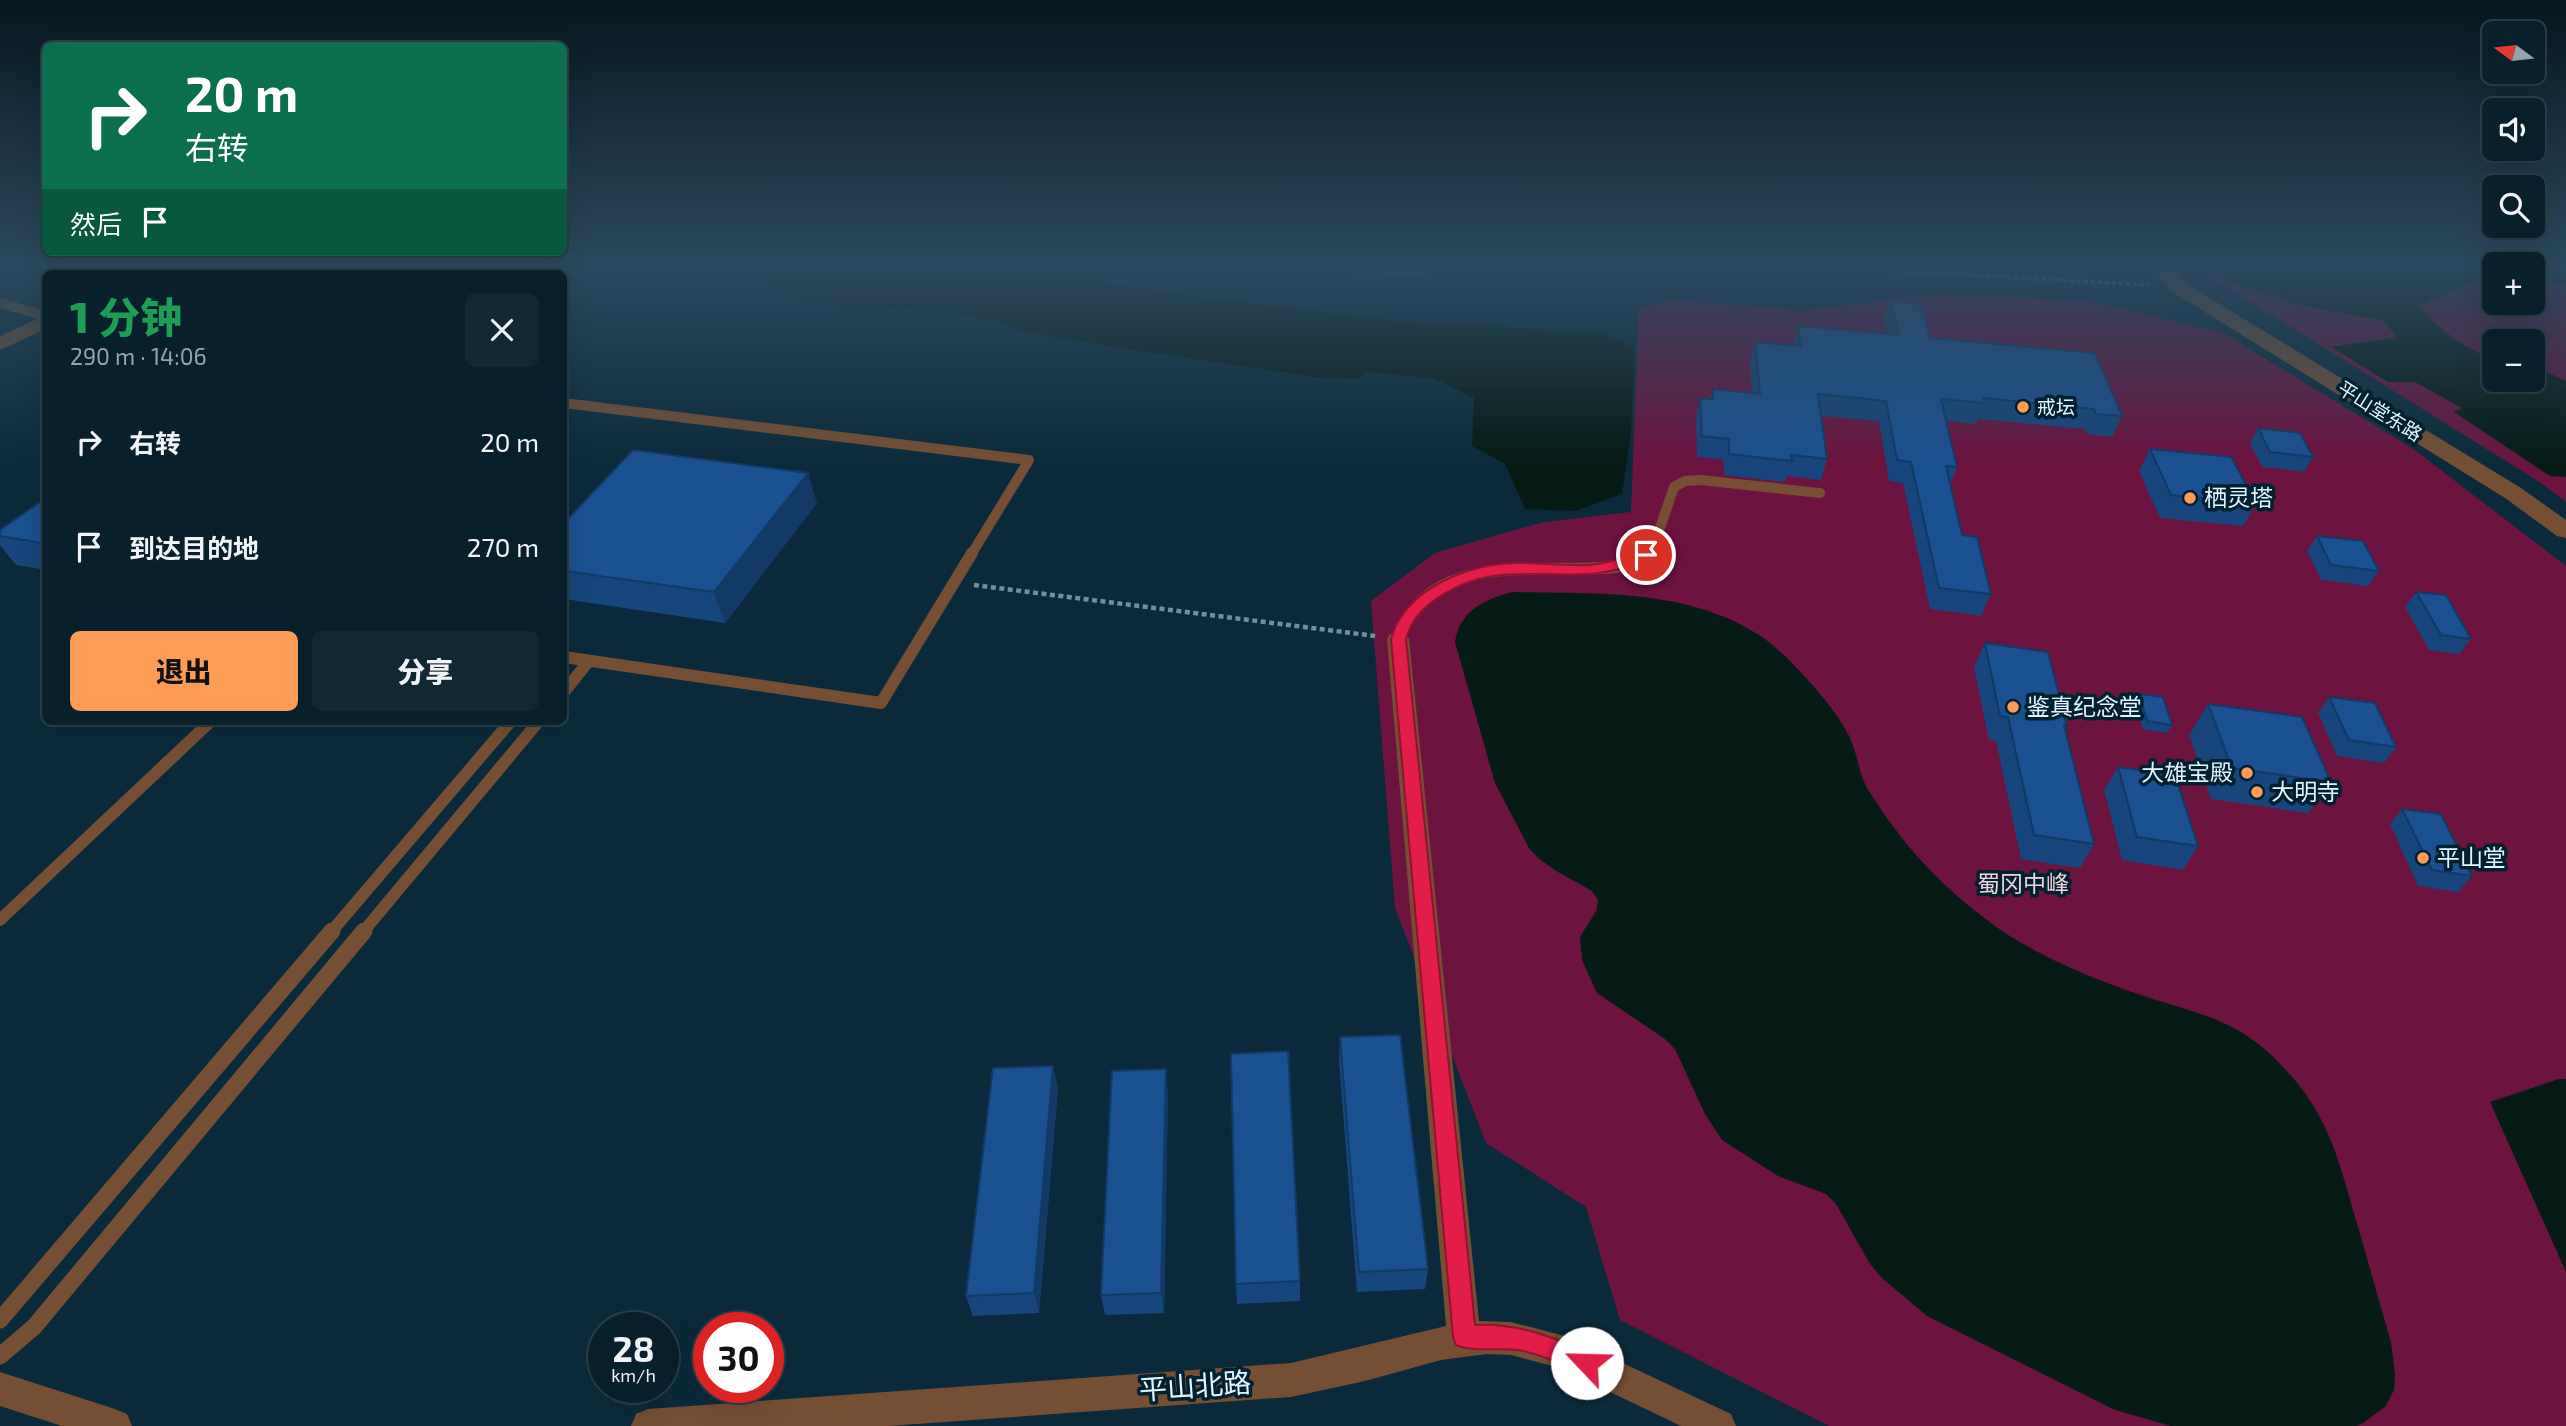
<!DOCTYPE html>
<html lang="zh">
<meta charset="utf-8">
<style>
:root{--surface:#08202c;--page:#112834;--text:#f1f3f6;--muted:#98a3a9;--line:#293e48;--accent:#fd9c55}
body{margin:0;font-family:"Exo 2","Noto Sans SC",sans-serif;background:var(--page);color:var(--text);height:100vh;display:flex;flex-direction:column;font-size:26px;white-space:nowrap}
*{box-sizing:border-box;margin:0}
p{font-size:23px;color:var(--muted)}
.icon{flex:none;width:38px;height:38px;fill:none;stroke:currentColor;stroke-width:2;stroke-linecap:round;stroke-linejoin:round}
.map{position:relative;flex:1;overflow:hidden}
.details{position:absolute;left:42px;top:270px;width:525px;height:455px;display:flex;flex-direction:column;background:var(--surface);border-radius:10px;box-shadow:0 7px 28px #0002,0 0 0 2px var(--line)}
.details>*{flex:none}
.banner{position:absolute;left:42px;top:42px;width:525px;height:214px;border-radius:10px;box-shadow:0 7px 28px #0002,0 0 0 2px var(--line);background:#0b6e4f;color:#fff;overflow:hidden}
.needle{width:46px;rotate:285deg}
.fabs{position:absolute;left:2482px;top:21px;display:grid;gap:14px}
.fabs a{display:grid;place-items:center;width:63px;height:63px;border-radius:10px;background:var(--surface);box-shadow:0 7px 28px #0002,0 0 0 2px var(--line);font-size:35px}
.speed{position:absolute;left:588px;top:1312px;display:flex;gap:14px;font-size:35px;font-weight:700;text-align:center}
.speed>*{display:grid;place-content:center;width:91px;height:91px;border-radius:50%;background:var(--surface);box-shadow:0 7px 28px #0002,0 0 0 2px var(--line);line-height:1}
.speed small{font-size:18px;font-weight:400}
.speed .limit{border:10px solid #d22;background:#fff;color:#111}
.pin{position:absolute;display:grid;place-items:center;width:60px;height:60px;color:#fff;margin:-30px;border:4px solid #fff;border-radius:50%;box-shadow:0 2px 7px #0007}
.me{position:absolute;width:77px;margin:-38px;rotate:294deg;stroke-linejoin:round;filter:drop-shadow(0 0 5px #0008)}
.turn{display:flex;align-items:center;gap:24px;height:147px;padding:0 28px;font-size:32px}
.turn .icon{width:91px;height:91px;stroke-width:2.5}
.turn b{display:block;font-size:49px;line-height:60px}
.then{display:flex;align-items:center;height:66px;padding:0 28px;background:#0003;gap:14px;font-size:26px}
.round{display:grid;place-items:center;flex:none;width:74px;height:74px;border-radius:10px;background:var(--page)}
.head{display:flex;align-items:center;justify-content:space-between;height:119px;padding:0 28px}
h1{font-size:42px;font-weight:800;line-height:52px;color:#1e9e55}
.primary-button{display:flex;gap:14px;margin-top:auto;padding:14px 28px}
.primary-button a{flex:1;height:80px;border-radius:10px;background:var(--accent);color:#111;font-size:28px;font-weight:800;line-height:80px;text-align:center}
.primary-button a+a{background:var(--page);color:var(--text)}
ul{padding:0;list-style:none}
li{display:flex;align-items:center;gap:21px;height:105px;padding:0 28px}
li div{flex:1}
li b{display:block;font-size:26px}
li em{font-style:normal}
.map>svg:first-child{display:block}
.green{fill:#6c1340;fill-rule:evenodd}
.water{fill:#061b16}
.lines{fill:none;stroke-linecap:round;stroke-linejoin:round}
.path-far1{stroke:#758e9c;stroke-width:3.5;stroke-dasharray:4.5 2.5;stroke-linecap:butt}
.path{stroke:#758e9c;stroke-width:4.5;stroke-dasharray:5 3.5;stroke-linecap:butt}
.service-far2{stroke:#764e33;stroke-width:10}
.service-far1{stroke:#764e33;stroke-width:12}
.service{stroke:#764e33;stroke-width:17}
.minor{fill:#764e33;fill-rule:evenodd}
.tertiary{fill:#764e33;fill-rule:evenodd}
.wall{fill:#17467c}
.shaded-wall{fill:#133965}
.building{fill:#1b5190;stroke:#133965;stroke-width:2}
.route{fill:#e11d48;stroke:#92132f;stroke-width:2}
.poi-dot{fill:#fd9c55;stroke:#012030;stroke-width:2.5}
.labels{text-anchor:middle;stroke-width:7;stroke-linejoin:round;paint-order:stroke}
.far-poi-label{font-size:19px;fill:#e2f4ff;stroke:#012030;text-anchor:start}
.far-street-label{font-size:19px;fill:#e2f4ff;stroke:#012030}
.poi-label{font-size:23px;fill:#e2f4ff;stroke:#012030;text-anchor:start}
.park-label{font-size:23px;fill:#eed1db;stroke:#012030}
.near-street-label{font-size:28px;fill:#e2f4ff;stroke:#012030}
</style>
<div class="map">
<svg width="2566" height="1426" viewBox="0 0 2566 1426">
<rect width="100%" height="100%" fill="#0a2a3b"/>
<path class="green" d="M 2195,267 L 2494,267 L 2494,303 L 2532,303 L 2532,267 L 2566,267 L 2566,502 L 2541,483 ZM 2494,341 L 2532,341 L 2532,380 L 2494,380 Z
M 1931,294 L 2089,301 L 2223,333 L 2412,448 L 2566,566 L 2566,1426 L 1829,1426 L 1620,1320 L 1586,1207 L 1486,1143 L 1395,908 L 1371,601 L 1435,553 L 1544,522 L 1631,512 L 1639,308 L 1673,299 L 1801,311 Z"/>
<path class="water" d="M 615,267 L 720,267 L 706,278 L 674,278 Z
M 767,267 L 1012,267 L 1199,297 L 1400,321 L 1605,333 L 1634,347 L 1631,433 L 1622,494 L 1575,511 L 1525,509 L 1505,464 L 1472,446 L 1474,398 L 1434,378 L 1364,372 L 1358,379 L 1315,377 L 1100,345 L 1019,330 L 997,320 L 903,307 L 859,311 L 774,290 L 764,278 Z
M 2220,267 L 2494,267 L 2494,279 L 2469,283 L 2419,306 C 2440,329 2463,350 2494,357 L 2494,380 L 2532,380 L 2532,365 L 2566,381 L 2566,477 L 2550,476 L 2454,412 L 2462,408 L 2415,382 L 2388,382 L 2331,347 L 2397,337 L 2384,321 L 2300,305 L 2232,283 L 2221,272 Z
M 2532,267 L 2566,267 L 2566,285 L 2532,280 Z
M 1513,592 C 1596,594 1686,588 1759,635 C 1785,651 1838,710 1850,738 C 1858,755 1859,776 1869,791 C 1900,841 1937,882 1983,917 C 2026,951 2083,975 2135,993 C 2205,1017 2241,1017 2293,1078 C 2331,1122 2340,1166 2356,1220 C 2368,1261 2379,1301 2391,1342 L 2395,1375 L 2394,1390 L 2386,1406 L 2363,1423 L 2356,1426 L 2171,1426 L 2115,1410 L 1927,1316 L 1882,1278 L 1870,1264 L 1836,1204 L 1826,1194 L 1778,1176 L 1722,1140 L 1705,1114 L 1675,1049 L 1665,1039 L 1597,993 L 1582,960 L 1580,937 L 1596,911 L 1598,900 L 1592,891 L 1558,872 L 1538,858 L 1529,848 L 1495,783 L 1455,642 C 1460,610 1485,599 1513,592 Z
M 2559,1079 L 2566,1079 L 2566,1272 L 2490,1102 Z"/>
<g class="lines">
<path class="path-far1" d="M 1825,267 L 2149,285"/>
<path class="path" d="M 974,585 L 1375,636"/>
<path class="service-far2" d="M 0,303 L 46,316
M 564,403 L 1029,460 L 971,555
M 1646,555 L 1658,534 L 1674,487 L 1685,481 L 1701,480 L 1820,493"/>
<path class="service-far1" d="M 1398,639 C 1429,547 1544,575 1616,567 L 1632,563 L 1647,553
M 564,657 L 881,703 L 972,553
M 564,692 L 588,662
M 0,920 L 211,721
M 331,932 L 511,721
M 363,932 L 539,721"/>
<path class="service" d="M 0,1320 L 332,931
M 0,1356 L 34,1327 L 364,931"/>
<path class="minor" d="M 1398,632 L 1406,634 L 1409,639 L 1479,1321 L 1511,1322 L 1565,1336 L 1731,1414 L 1736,1426 L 1681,1426 L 1560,1368 L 1511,1355 L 1487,1354 L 1441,1360 L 1365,1381 L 1291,1397 L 888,1426 L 631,1426 L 636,1414 L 648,1409 L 1291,1363 L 1446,1326 L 1387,639 L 1390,634 Z
M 0,1372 L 115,1409 L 127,1414 L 132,1426 L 62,1426 L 0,1406 Z"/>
<path class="tertiary" d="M 125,267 L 147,267 L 141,273 L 117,273 Z
M 2153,267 L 2172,267 L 2185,283 L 2521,488 L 2566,520 L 2566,538 L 2557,536 L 2505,498 L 2171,291 Z
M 46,315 L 46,329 L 0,350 L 0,336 Z"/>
</g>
<path class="wall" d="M 1337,267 L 1433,267 L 1431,278 L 1337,271 Z
M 1890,301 L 1930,338 L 2122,416 L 2112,437 L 2087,434 L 2085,429 L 1978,419 L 1976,424 L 1946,421 L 1957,467 L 1950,485 L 1962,535 L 1991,594 L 1981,616 L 1930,609 L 1903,483 L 1889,481 L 1879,421 L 1821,416 L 1827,459 L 1821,480 L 1787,476 L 1785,482 L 1724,475 L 1723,459 L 1697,457 L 1696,418 L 1700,398 L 1710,399 L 1713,389 L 1752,393 L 1750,362 L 1755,342 L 1793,345 L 1798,326 L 1887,334 L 1884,320 Z
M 2258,428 L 2313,457 L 2304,472 L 2262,467 L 2250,443 Z
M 2150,449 L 2256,503 L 2243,526 L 2160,518 L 2139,471 Z
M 46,498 L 46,570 L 16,565 L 0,545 L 0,530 Z
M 817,503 L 725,623 L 564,599 L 564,523 Z
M 2317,536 L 2379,571 L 2368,586 L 2321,580 L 2307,551 Z
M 2416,592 L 2471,639 L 2459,654 L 2429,650 L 2405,607 Z
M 1985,643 L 2067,726 L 2065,730 L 2094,844 L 2080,868 L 2021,859 L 1996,741 L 1989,740 L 1974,667 Z
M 2139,694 L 2172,725 L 2167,733 L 2143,729 L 2134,702 Z
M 2329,697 L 2396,747 L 2384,763 L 2337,756 L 2318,713 Z
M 2208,704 L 2331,782 L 2308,813 L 2211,799 L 2189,735 Z
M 2118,767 L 2198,846 L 2183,870 L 2122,860 L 2104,790 Z
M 2402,809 L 2472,876 L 2458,892 L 2418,886 L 2390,824 Z
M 1340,1037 L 1428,1269 L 1425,1289 L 1357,1292 L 1339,1060 Z
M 1053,1066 L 1058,1088 L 1039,1313 L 973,1316 L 966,1296 Z
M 1168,1092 L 1164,1313 L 1105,1315 L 1101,1295 Z
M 1300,1281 L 1300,1301 L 1237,1304 L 1236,1284 Z"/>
<path class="shaded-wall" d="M 808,473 L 817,503 L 725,623 L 714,592 Z
M 1053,1066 L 1058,1088 L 1039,1313 L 1034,1293 Z
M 1166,1069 L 1168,1092 L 1164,1313 L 1161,1293 Z"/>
<path class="building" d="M 1890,301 L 1921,304 L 1930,338 L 2095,353 L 2122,416 L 2096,414 L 2094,409 L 1983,398 L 1984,403 L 1941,399 L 1957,467 L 1946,466 L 1962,535 L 1977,537 L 1991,594 L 1939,588 L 1911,462 L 1897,460 L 1886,401 L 1818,394 L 1827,459 L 1791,455 L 1792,461 L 1729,454 L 1729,439 L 1702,436 L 1700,398 L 1713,399 L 1713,389 L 1760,394 L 1755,342 L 1801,346 L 1798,326 L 1899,335 Z
M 2258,428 L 2300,433 L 2313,457 L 2270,452 Z
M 2150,449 L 2231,457 L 2256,503 L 2171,495 Z
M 633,450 L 808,473 L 714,592 L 564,571 L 564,523 Z
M 46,498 L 46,540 L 42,543 L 0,536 L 0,530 Z
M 2317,536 L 2363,541 L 2379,571 L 2331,565 Z
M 2416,592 L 2446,595 L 2471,639 L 2441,635 Z
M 1985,643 L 2048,652 L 2067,726 L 2064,725 L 2094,844 L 2034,835 L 2008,717 L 2000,716 Z
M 2139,694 L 2163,697 L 2172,725 L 2147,721 Z
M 2329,697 L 2375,703 L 2396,747 L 2349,740 Z
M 2208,704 L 2302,717 L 2331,782 L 2232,768 Z
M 2118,767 L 2175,775 L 2198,846 L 2137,837 Z
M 2402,809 L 2441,814 L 2472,876 L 2432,870 Z
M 1400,1035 L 1428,1269 L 1359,1272 L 1340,1037 Z
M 1288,1051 L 1300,1281 L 1236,1284 L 1231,1054 Z
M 1053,1066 L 1034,1293 L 966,1296 L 993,1068 Z
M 1166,1069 L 1161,1293 L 1101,1295 L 1112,1071 Z"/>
<linearGradient id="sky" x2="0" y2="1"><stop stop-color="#061720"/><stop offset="0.57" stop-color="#2d4a60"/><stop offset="1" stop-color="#2d4a60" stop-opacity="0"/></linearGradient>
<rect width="2566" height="466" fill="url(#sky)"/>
<path class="route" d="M 1646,551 L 1651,552 L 1651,559 C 1631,566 1610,573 1588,574 C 1534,577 1492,564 1442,595 C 1424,606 1412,618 1406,639 L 1475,1325 C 1520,1323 1555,1338 1595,1355 L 1598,1363 L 1595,1372 L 1587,1375 C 1564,1366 1542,1354 1518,1350 C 1498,1347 1474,1353 1456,1345 L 1453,1337 L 1391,639 C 1405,588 1468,564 1517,563 C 1541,563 1565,566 1588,565 C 1609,564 1626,556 1646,551 Z"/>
<g class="poi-dot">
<circle cx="2023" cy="407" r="7"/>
<circle cx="2190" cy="498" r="7"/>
<circle cx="2013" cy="707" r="7"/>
<circle cx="2247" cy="773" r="7"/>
<circle cx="2257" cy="792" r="7"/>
<circle cx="2423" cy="858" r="7"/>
</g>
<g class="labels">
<g class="far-poi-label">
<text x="2037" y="414">戒坛</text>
</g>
<g class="far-street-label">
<text transform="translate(2380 411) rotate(32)" y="7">平山堂东路</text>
</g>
<g class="poi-label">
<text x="2204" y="506">栖灵塔</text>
<text x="2027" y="715">鉴真纪念堂</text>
<text x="2233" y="781" text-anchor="end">大雄宝殿</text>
<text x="2271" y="800">大明寺</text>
<text x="2437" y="866">平山堂</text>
</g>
<g class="park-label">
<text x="2023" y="892">蜀冈中峰</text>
</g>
<g class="near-street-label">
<text transform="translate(1195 1386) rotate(-4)" y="10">平山北路</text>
</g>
</g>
</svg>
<div class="fabs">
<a><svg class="needle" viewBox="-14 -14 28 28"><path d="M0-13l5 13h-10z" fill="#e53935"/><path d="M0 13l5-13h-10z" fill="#98a3a9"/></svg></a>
<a><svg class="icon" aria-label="sound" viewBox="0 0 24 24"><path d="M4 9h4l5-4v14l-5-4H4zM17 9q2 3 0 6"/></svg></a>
<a><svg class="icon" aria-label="search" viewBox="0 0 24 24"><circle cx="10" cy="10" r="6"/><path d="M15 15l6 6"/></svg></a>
<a>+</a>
<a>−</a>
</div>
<div class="speed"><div>28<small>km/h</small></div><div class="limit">30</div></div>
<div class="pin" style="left:1646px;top:555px;background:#d93025"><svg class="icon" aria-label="arrive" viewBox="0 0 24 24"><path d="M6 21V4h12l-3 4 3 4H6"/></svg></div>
<svg class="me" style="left:1587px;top:1363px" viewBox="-20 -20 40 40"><circle r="19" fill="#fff"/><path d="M0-13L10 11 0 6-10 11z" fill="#e11d48"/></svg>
<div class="banner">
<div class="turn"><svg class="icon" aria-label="right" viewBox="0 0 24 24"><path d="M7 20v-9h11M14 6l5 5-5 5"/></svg><div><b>20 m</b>右转</div></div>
<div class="then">然后<svg class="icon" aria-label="arrive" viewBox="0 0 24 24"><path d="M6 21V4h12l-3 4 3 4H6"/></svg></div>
</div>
<section class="details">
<div class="head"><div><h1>1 分钟</h1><p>290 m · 14:06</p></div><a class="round"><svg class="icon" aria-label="close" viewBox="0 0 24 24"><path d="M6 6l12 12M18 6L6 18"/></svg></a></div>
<ul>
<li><svg class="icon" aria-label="right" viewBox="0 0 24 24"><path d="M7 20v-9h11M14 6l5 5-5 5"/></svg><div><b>右转</b></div><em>20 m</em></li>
<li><svg class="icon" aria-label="arrive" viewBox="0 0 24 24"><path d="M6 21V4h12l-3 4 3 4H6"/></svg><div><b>到达目的地</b></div><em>270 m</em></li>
</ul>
<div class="primary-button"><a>退出</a><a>分享</a></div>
</section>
</div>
